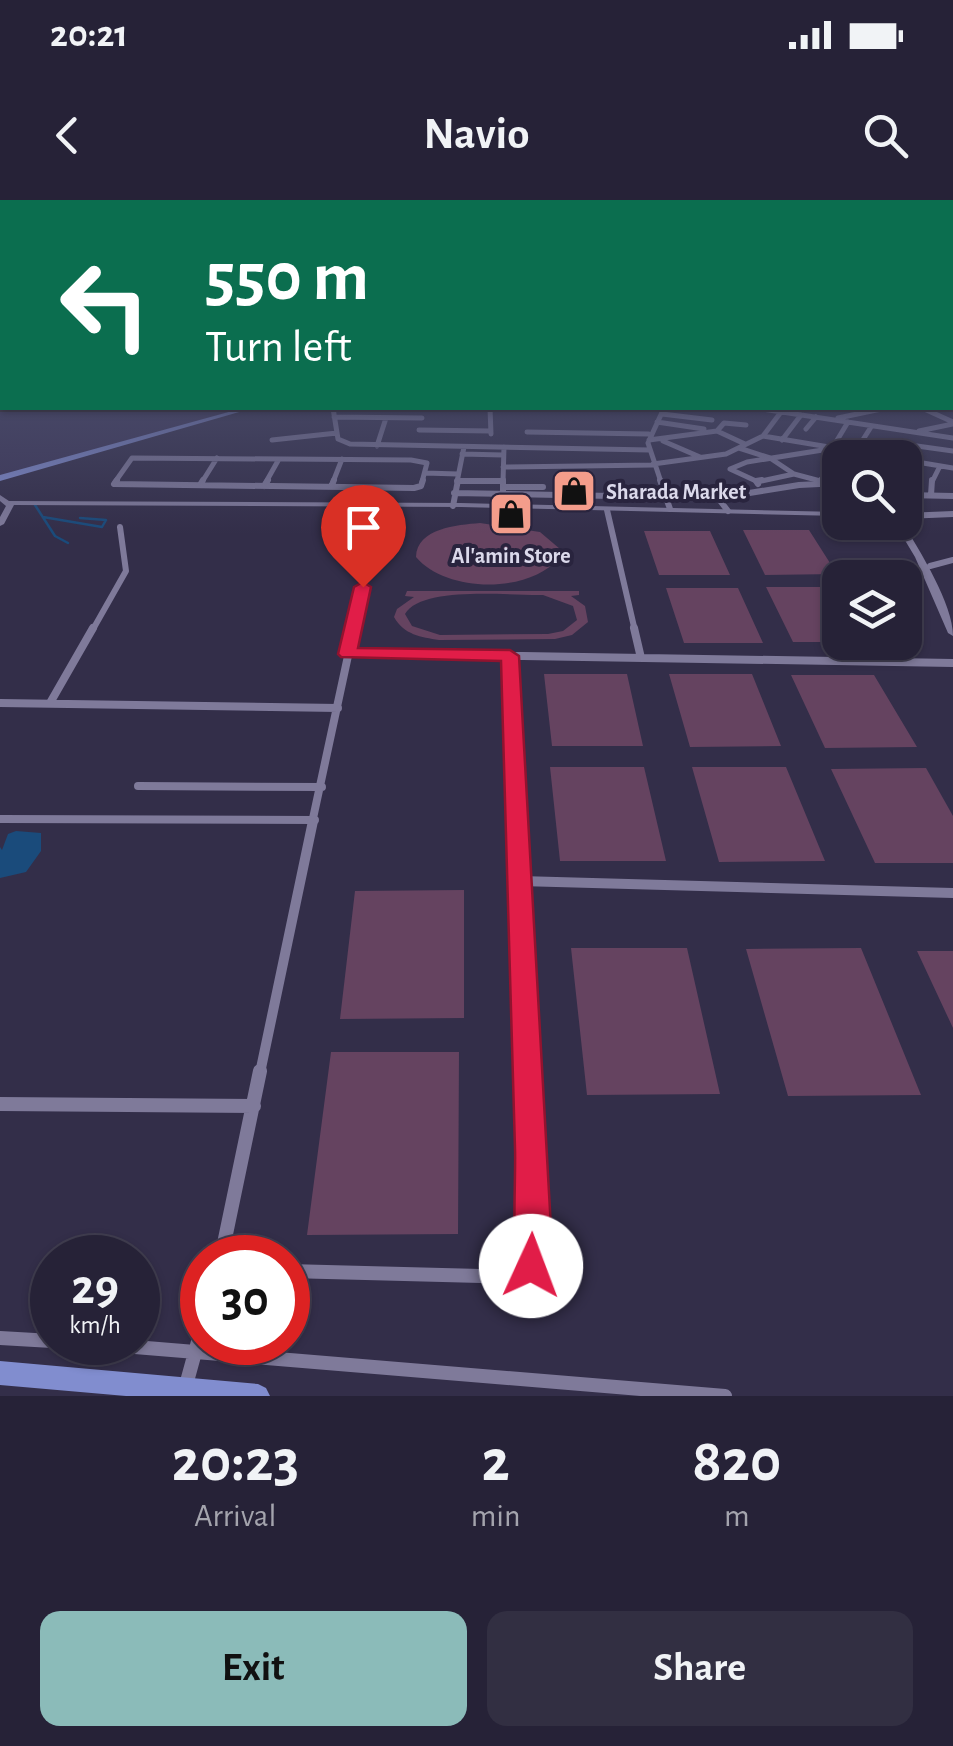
<!DOCTYPE html>
<style>
:root{--surface:#262237;--page:#322f42;--text:#f1f3f6;--muted:#a4a4ad;--line:#423f52;--accent:#8bbbb9}
body{margin:0;font-family:"Alegreya Sans",sans-serif;background:var(--page);color:var(--text);height:100vh;display:flex;flex-direction:column;font-size:38px;white-space:nowrap}
*{box-sizing:border-box;margin:0}
p{font-size:32px;color:var(--muted)}
.icon{flex:none;width:55px;height:55px;fill:none;stroke:currentColor;stroke-width:2;stroke-linecap:round;stroke-linejoin:round}
.map{position:relative;height:1196px;overflow:hidden}
.drawer{display:flex;flex-direction:column;background:var(--surface);flex:1}
.drawer>*{flex:none}
.banner{position:absolute;left:0px;top:0px;width:955px;height:210px;box-shadow:0 2px 8px #0004,0 0 0 2px var(--line);background:#0b6e4f;color:#fff;overflow:hidden}
.controls{position:absolute;left:822px;top:240px;display:grid;gap:20px}
.controls a{display:grid;place-items:center;width:100px;height:100px;border-radius:20px;background:var(--surface);box-shadow:0 2px 8px #0004,0 0 0 2px var(--line);font-size:50px}
.speed{position:absolute;left:30px;top:1035px;display:flex;gap:20px;font-size:50px;font-weight:700;text-align:center}
.speed>*{display:grid;place-content:center;width:130px;height:130px;border-radius:50%;background:var(--surface);box-shadow:0 2px 8px #0004,0 0 0 2px var(--line);line-height:1}
.speed small{font-size:25px;font-weight:400}
.speed .limit{border:15px solid #d22;background:#fff;color:#111}
.pin{position:absolute;display:grid;place-items:center;width:85px;height:85px;color:#fff;margin:-102px -42px;border-radius:50% 50% 50% 0;rotate:-45deg;box-shadow:0 0 10px #0007}
.pin .icon{rotate:45deg}
.me{position:absolute;width:110px;margin:-55px;rotate:2deg;stroke-linejoin:round;filter:drop-shadow(0 0 8px #0008)}
.turn{display:flex;align-items:center;gap:35px;height:210px;padding:0 40px;font-size:45px}
.turn .icon{width:130px;height:130px;stroke-width:2.5}
.turn b{display:block;font-size:70px;line-height:85px}
.eta{display:flex;justify-content:space-evenly;align-items:center;height:170px;text-align:center}
.eta b{font-size:60px;font-weight:700;line-height:70px}
.cta{display:flex;gap:20px;margin-top:auto;padding:20px 40px}
.cta a{flex:1;height:115px;border-radius:20px;background:var(--accent);color:#111;font-size:40px;font-weight:700;line-height:115px;text-align:center}
.cta a+a{background:var(--page);color:var(--text)}
.status{display:flex;justify-content:space-between;align-items:center;height:70px;padding:0 50px;background:var(--surface);direction:ltr}
.status svg{height:28px;fill:currentColor}
header{display:flex;justify-content:space-between;align-items:center;height:130px;padding:0 40px;background:var(--surface);font-size:45px;font-weight:700}
.map>svg:first-child{display:block}
.built{fill:#3c3658}
.green{fill:#654360;fill-rule:evenodd}
.water{fill:#1a4b7b}
.lines{fill:none;stroke-linecap:round;stroke-linejoin:round}
.stream{stroke:#1a4b7b;stroke-width:2.5}
.street-far4{stroke:#7f7a9a;stroke-width:5}
.street-far3{stroke:#7f7a9a;stroke-width:6}
.street-far2{stroke:#7f7a9a;stroke-width:8}
.street-far1{stroke:#7f7a9a;stroke-width:10}
.street{stroke:#7f7a9a;stroke-width:14}
.secondary{fill:#7f7a9a;fill-rule:evenodd}
.primary{fill:#818dcf;fill-rule:evenodd}
.route{fill:#e11d48;stroke:#92132f;stroke-width:2.5}
.labels{text-anchor:middle;stroke-width:8;stroke-linejoin:round;paint-order:stroke}
.far-poi-label{font-size:22px;font-weight:bold;fill:#dbd9eb;stroke:#29243e;text-anchor:start}
</style>
<div class="status"><b>20:21</b><svg viewBox="0 0 49 12"><path d="M0 12V9h3v3zM5 12V6h3v6zM10 12V3h3v9zM15 12V0h3v12zM26 1h20v11H26zM47 4h2v5h-2z"/></svg></div>
<header><svg class="icon" aria-label="back" viewBox="0 0 24 24"><path d="M15 5l-7 7 7 7"/></svg>Navio<svg class="icon" aria-label="search" viewBox="0 0 24 24"><circle cx="10" cy="10" r="6"/><path d="M15 15l6 6"/></svg></header>
<div class="map">
<svg width="953" height="1196" viewBox="0 0 953 1196">
<rect width="100%" height="100%" fill="#332e49"/>
<path class="built" d="M 0,166 L 2,208 L 243,208 L 0,276 Z"/>
<path class="green" d="M 480,323 L 540,332 L 560,349 L 559,358 C 529,394 446,393 416,357 C 417,328 457,325 480,323 Z
M 743,330 L 809,330 L 837,374 L 765,375 Z
M 644,331 L 710,331 L 730,375 L 659,375 Z
M 766,387 L 839,387 L 840,442 L 793,442 Z
M 666,388 L 738,388 L 763,443 L 684,443 Z
M 407,391 L 579,391 L 579,395 L 571,396 L 585,406 L 588,422 L 572,435 L 555,439 L 439,440 C 421,437 404,435 394,417 L 397,409 L 414,397 L 405,396 ZM 543,395 L 573,406 L 577,420 L 563,431 L 548,434 L 440,435 L 412,426 L 405,414 C 422,385 511,396 543,395 Z
M 544,474 L 627,474 L 643,546 L 552,546 Z
M 669,474 L 752,474 L 781,546 L 690,547 Z
M 791,475 L 874,475 L 917,547 L 825,548 Z
M 550,567 L 644,567 L 666,661 L 560,661 Z
M 692,567 L 786,567 L 825,661 L 719,662 Z
M 926,568 L 953,616 L 953,663 L 875,663 L 831,569 Z
M 464,690 L 464,818 L 340,819 L 355,691 Z
M 571,748 L 687,748 L 720,894 L 587,895 Z
M 861,748 L 921,895 L 788,896 L 746,749 Z
M 917,751 L 953,751 L 953,828 Z
M 331,852 L 459,852 L 458,1034 L 307,1035 Z"/>
<path class="water" d="M 16,631 L 41,633 L 41,651 L 26,672 L 0,678 L 0,647 L 2,650 L 8,634 Z"/>
<g class="lines">
<path class="stream" d="M 35,305 L 55,336 L 68,343
M 43,317 L 102,327 L 106,320 L 80,318"/>
<path class="street-far4" d="M 333,208 L 338,239 L 350,244 L 650,250
M 399,208 L 457,209
M 490,208 L 491,234
M 560,208 L 664,209
M 756,208 L 953,238
M 922,208 L 953,222
M 662,214 L 712,220
M 334,217 L 422,218
M 838,218 L 886,208
M 657,222 L 704,229
M 806,229 L 816,217
M 419,230 L 491,231
M 717,231 L 745,244
M 919,231 L 953,224
M 527,232 L 649,234
M 763,236 L 781,212
M 272,240 L 337,233
M 649,240 L 717,231 L 724,223 L 746,225
M 782,240 L 801,215
M 663,241 L 700,257
M 377,246 L 386,218
M 917,246 L 953,251
M 833,247 L 848,222
M 739,248 L 770,258 L 794,274
M 857,249 L 871,227
M 462,254 L 503,255
M 905,260 L 953,268
M 653,264 L 726,254 L 763,236 L 895,258
M 503,267 L 653,265
M 425,273 L 458,274
M 457,281 L 503,281
M 756,281 L 730,269 L 747,262 L 829,249
M 115,282 L 132,258 L 411,260 L 427,263 L 422,282
M 202,282 L 217,258
M 266,282 L 279,259
M 333,282 L 342,259
M 457,282 L 464,247
M 503,282 L 504,247
M 661,282 L 648,243 L 664,208
M 757,282 L 794,274 L 824,282
M 932,282 L 940,266"/>
<path class="street-far3" d="M 117,280 L 114,284 L 414,288 L 421,286 L 423,280
M 660,280 L 670,309
M 821,280 L 828,285
M 457,281 L 503,281
M 758,284 L 756,281 L 762,280
M 200,285 L 203,280
M 264,286 L 268,280
M 331,287 L 334,280
M 503,287 L 543,287
M 454,293 L 666,297
M 905,295 L 953,296
M 931,295 L 932,280
M 453,306 L 458,280
M 503,306 L 503,280
M 607,310 L 635,431
M 728,311 L 718,298 L 799,285 L 840,283
M 905,316 L 953,314
M 930,366 L 953,360
M 92,431 L 126,371 L 120,327
M 353,431 L 377,317"/>
<path class="street-far2" d="M 634,428 L 641,458
M 348,453 L 953,463
M 510,455 L 517,623
M 0,503 L 338,508
M 50,503 L 93,428
M 138,586 L 322,587
M 0,619 L 315,620
M 312,623 L 354,428"/>
<path class="street-far1" d="M 517,621 L 527,873
M 520,681 L 953,693
M 260,873 L 313,621"/>
<path class="street" d="M 0,904 L 254,906
M 221,1058 L 260,871
M 288,1071 L 516,1077 L 531,1066 L 534,1046 L 527,871
M 0,1138 L 52,1141
M 74,1142 L 725,1196
M 183,1196 L 202,1127"/>
<path class="secondary" d="M 0,295 L 9,301 L 461,303 L 840,312 L 840,316 L 461,307 L 14,305 L 4,324 L 0,326 L 0,317 L 6,306 L 0,301 Z
M 894,322 L 902,322 C 920,351 953,404 953,436 L 948,433 L 915,357 Z"/>
<path class="primary" d="M 243,208 L 253,208 L 0,281 L 0,275 Z
M 0,1161 L 258,1184 L 266,1188 L 270,1196 L 126,1196 L 0,1185 Z"/>
</g>
<linearGradient id="sky" x2="0" y2="1"><stop stop-color="#1c1928"/><stop offset="0.5" stop-color="#4a4c6a"/><stop offset="1" stop-color="#4a4c6a" stop-opacity="0"/></linearGradient>
<rect width="953" height="334" fill="url(#sky)"/>
<path class="route" d="M 363,382 L 371,387 L 358,448 L 510,450 L 519,456 L 552,1046 L 544,1078 L 531,1083 L 519,1078 C 511,1061 516,975 515,949 C 511,787 506,624 501,461 L 341,457 L 338,454 L 354,387 Z"/>
<defs>
<symbol id="shop-square" viewBox="-11 -11 22 22"><rect x="-9" y="-9" width="18" height="18" rx="4" fill="#f49d8b" stroke="#29243e"/><path d="M-5-2.5h2.3a2.7 3.5 0 0 1 5.4 0H5L5.5 6h-11ZM-1.5-2.5h3a1.5 2.3 0 0 0-3 0Z" fill="#111"/></symbol>
</defs>
<g fill-rule="evenodd">
<use href="#shop-square" x="549" y="266" width="50" height="50"/>
<use href="#shop-square" x="486" y="289" width="50" height="50"/>
</g>
<g class="labels">
<g class="far-poi-label">
<text x="606" y="299">Sharada Market</text>
<text x="511" y="363" text-anchor="middle">Al'amin Store</text>
</g>
</g>
</svg>
<div class="controls">
<a><svg class="icon" aria-label="search" viewBox="0 0 24 24"><circle cx="10" cy="10" r="6"/><path d="M15 15l6 6"/></svg></a>
<a><svg class="icon" aria-label="layers" viewBox="0 0 24 24"><path d="M12 4l9 5-9 5-9-5zM3 14l9 5 9-5"/></svg></a>
</div>
<div class="speed"><div>29<small>km/h</small></div><div class="limit">30</div></div>
<div class="pin" style="left:363px;top:387px;background:#d93025"><svg class="icon" aria-label="arrive" viewBox="0 0 24 24"><path d="M6 21V4h12l-3 4 3 4H6"/></svg></div>
<svg class="me" style="left:531px;top:1066px" viewBox="-20 -20 40 40"><circle r="19" fill="#fff"/><path d="M0-13L10 11 0 6-10 11z" fill="#e11d48"/></svg>
<div class="banner">
<div class="turn"><svg class="icon" aria-label="left" viewBox="0 0 24 24"><path d="M17 20v-9H6M10 6l-5 5 5 5"/></svg><div><b>550 m</b>Turn left</div></div>
</div>
</div>
<section class="drawer">
<div class="eta">
<div><b>20:23</b><p>Arrival</p></div>
<div><b>2</b><p>min</p></div>
<div><b>820</b><p>m</p></div>
</div>
<div class="cta"><a>Exit</a><a>Share</a></div>
</section>
